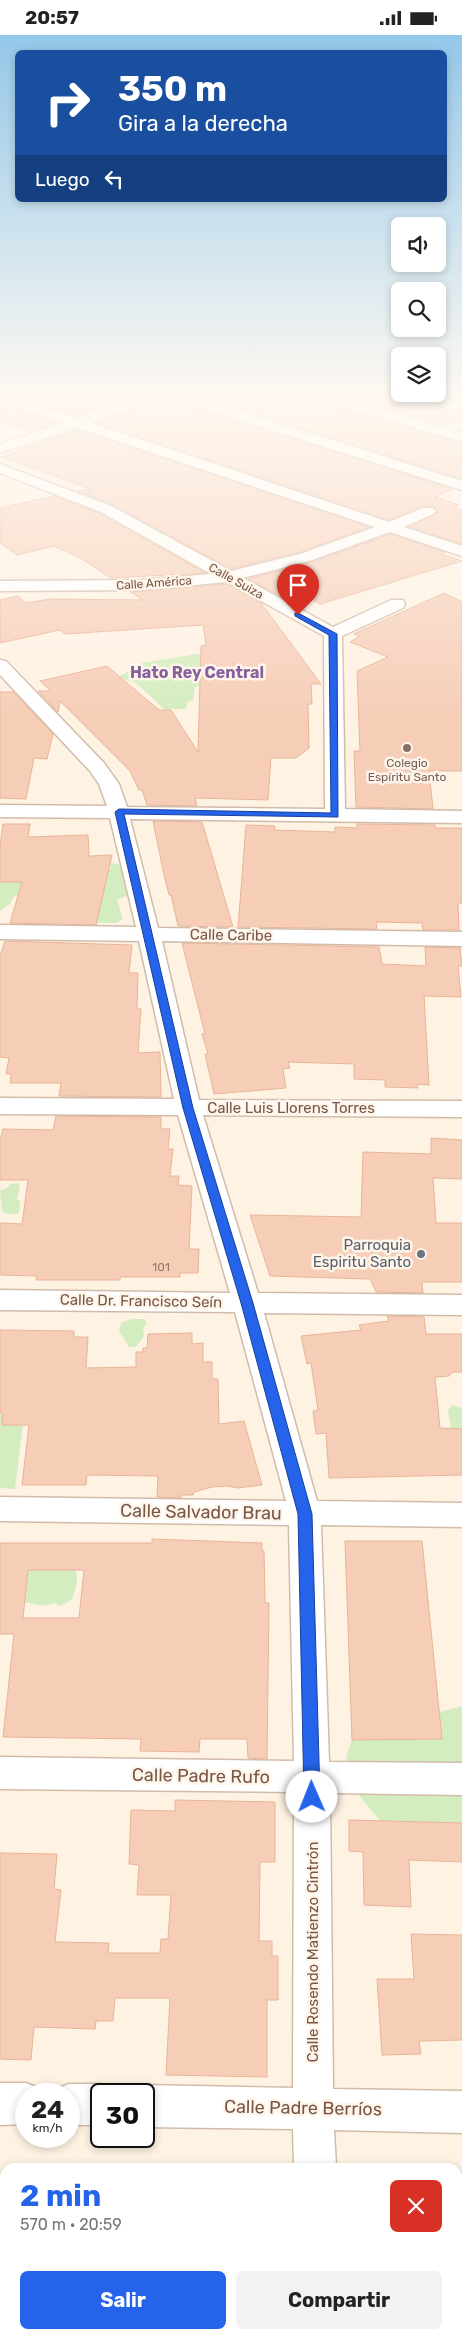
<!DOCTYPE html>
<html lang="es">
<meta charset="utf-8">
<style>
:root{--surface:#fff;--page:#f2f2f2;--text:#222;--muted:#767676;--accent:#2563eb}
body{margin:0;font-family:Rubik,sans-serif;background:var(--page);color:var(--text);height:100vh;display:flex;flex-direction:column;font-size:19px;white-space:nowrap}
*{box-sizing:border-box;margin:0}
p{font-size:16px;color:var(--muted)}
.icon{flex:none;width:28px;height:28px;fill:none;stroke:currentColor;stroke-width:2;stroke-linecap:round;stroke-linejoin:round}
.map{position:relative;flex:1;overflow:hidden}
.details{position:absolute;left:0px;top:2128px;width:462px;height:176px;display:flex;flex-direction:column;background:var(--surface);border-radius:15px 15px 0 0;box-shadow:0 2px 8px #0003}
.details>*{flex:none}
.top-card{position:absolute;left:15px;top:15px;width:432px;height:152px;border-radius:8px;box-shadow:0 2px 8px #0003;background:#1a4fa0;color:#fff;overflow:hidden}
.tools{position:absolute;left:391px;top:182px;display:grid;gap:10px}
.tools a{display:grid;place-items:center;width:55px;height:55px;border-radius:8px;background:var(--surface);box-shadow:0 2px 8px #0003;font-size:25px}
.speed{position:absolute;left:15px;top:2048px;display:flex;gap:10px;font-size:25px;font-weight:700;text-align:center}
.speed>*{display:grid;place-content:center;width:65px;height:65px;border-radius:50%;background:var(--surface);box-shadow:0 2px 8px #0003;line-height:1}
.speed small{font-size:12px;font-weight:400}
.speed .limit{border:2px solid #111;border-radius:8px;background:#fff;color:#111}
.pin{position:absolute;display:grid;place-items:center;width:42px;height:42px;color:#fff;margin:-51px -21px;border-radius:50% 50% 50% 0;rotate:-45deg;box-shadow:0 0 5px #0007}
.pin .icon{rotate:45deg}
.me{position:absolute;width:55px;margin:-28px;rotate:359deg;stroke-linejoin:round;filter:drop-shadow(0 0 4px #0008)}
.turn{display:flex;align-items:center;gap:18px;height:105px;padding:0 20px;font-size:22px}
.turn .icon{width:65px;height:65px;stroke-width:2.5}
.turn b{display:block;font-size:35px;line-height:42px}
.then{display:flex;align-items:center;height:48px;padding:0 20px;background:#0003;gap:10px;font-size:19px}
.round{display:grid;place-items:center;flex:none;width:52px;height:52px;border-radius:8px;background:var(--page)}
.overview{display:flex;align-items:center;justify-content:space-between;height:85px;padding:0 20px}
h1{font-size:30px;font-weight:700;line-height:38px;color:var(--accent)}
.cta{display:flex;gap:10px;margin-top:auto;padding:10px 20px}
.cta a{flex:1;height:58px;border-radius:8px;background:var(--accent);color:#fff;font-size:20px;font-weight:700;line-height:58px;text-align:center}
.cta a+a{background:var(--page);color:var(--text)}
.status{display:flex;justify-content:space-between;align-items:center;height:35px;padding:0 25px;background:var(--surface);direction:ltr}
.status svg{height:14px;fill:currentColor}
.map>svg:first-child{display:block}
.green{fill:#d4edc0}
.building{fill:#f6ceb8;stroke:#eab397;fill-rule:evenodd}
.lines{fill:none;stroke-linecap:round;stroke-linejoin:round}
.minor-casing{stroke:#d3bbaa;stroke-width:3}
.minor{fill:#fff;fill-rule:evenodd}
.route{fill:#2563eb;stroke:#184099}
.education-dot{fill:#8d6e63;stroke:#fff6eb;stroke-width:2}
.worship-dot{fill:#6b7280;stroke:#fff6eb;stroke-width:2}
.labels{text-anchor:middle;stroke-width:5;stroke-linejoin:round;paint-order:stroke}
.far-street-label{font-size:12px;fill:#795646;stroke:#fff6eb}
.far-education-label{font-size:12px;fill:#785e54;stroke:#fff6eb}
.number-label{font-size:12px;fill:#987462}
.street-label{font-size:15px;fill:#795646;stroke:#fff6eb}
.worship-label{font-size:15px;fill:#5b616d;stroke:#fff6eb;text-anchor:end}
.far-district-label{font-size:16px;font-weight:bold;fill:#86619d;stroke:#fff6eb}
.near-street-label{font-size:18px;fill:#795646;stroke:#fff6eb}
</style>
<div class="status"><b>20:57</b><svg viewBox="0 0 49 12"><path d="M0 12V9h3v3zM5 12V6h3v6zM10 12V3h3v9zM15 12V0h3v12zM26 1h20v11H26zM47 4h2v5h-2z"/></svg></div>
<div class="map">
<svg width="462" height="2303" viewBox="0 0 462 2303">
<rect width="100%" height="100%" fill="#fef2e3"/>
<path class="green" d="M 227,614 L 207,649 L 195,652 L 193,665 L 188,666 L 186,674 L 164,674 L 136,648 L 118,642 L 127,637 L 145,635 L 141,628 Z
M 110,828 L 124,830 L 131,843 L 123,850 L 131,856 L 130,859 L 117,865 L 123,884 L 116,888 L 69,887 L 83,834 L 111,834 Z
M 0,847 L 22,847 L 21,860 L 14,861 L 10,869 L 0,876 Z
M 18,1148 L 20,1152 L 17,1164 L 20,1166 L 19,1178 C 13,1180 7,1180 2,1176 L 0,1155 L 6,1154 L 10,1149 Z
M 144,1284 L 147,1287 L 143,1294 L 144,1301 L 136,1312 L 129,1312 L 119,1296 L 121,1288 L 131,1284 Z
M 452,1370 L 462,1373 L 462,1394 L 451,1394 L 448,1375 Z
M 0,1378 L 23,1390 L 15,1454 L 0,1453 Z
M 28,1535 L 75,1535 C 80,1545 75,1555 72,1564 L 61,1571 L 54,1568 L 43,1571 L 24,1567 Z
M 462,1671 L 462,1788 L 380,1786 C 357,1757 333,1737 355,1700 Z"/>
<path class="building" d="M 7,359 L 134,359 L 78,381 Z
M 162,359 L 165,364 L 453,454 L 435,462 L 459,470 L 454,472 L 462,475 L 462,509 L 409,492 L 434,480 L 438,476 L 433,471 L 422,471 L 389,485 L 97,388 L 159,364 Z
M 193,359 L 308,359 L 311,364 L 462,409 L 462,444 Z
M 339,359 L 462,359 L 462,362 L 432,374 L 462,377 L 462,381 L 444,391 Z
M 0,368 L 58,388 L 35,396 L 0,388 Z
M 78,395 L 369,492 L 299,517 L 231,534 L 112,469 L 78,456 L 91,454 L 1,422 Z
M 54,461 L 100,479 L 205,538 L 111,543 L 82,524 L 54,511 L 17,520 L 0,508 L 0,473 Z
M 390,499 L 445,517 L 442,519 L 462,526 L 320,569 L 308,562 L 292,567 L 248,544 L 313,527 Z
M 227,549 L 261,568 L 321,649 L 311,649 L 312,669 L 308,669 L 309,713 L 296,723 L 271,723 L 268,765 L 195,763 L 197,771 L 147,770 L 142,755 L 139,755 L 130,736 L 60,666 L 58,677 L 38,656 L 51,656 L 40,646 L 107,631 L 159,675 L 171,675 L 198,717 L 201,611 L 206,610 L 203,590 L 65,599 L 60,595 L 0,608 L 0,565 L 18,561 L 26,568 L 50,564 L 143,565 L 131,557 Z
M 444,558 L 462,567 L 462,736 L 429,736 L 433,774 L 356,772 L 354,716 L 360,716 L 357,636 L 388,622 L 350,607 L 360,601 L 354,599 Z
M 0,657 L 13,657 L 53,699 L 47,724 L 34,723 L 26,764 L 0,763 Z
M 153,786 L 202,787 L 233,892 L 178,891 L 171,860 L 169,860 L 164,840 Z
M 3,789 L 30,789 L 28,802 L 88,800 L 89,821 L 112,820 L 96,890 L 10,888 L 22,847 L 0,847 L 0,811 Z
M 357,789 L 435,790 L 435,793 L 462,793 L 462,868 L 458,868 L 459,895 L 423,895 L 422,888 L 376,887 L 377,894 L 238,892 L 246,790 L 275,791 L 274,795 L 335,797 L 335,792 L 357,793 Z
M 5,906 L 132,910 L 129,938 L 138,938 L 137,974 L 141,974 L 138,1018 L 160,1017 L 161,1062 L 59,1061 L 61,1048 L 10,1048 L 11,1039 L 6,1039 L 9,1023 L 0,1022 L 0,921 Z
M 182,908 L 379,912 L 382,929 L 426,931 L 425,912 L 460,913 L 462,931 L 458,931 L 461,962 L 424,961 L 429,1050 L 417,1049 L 418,1053 L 385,1052 L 385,1045 L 354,1044 L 354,1029 L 288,1027 L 290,1033 L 283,1034 L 286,1053 L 214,1059 L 205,1019 L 208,1019 L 202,999 L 205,999 Z
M 56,1081 L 161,1082 L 161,1094 L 170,1094 L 168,1114 L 173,1114 L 170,1141 L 179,1141 L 178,1150 L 192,1151 L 189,1214 L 199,1214 L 198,1238 L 180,1238 L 180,1242 L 120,1242 L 120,1245 L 36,1245 L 37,1241 L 0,1240 L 0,1188 L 22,1189 L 28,1145 L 0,1145 L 0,1106 L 3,1094 L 53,1095 Z
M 431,1103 L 462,1105 L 462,1144 L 433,1143 L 436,1188 L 462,1188 L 462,1247 L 422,1247 L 423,1258 L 376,1257 L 370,1244 L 270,1241 L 250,1180 L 361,1182 L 363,1117 L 431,1119 Z
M 387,1281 L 424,1282 L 426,1299 L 462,1299 L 462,1337 L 453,1337 L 449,1341 L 435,1342 L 440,1393 L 462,1394 L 462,1440 L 329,1443 L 326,1398 L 316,1399 L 313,1376 L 318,1375 L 311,1328 L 307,1329 L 301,1301 L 361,1295 L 359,1290 L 389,1286 Z
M 0,1295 L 74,1296 L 74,1302 L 88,1302 L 86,1333 L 136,1332 L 136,1317 L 143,1317 L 143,1313 L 147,1313 L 148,1299 L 192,1298 L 192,1309 L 203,1308 L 203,1327 L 212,1327 L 212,1344 L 218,1344 L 219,1389 L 244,1386 L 262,1450 L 238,1453 L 227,1451 L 212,1452 L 194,1457 L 193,1460 L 181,1460 L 181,1463 L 157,1462 L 158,1441 L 87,1440 L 86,1450 L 22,1450 L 29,1390 L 2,1390 L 3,1378 L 0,1378 Z
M 152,1504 L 262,1508 L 262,1516 L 264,1516 L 265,1568 L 269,1568 L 267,1724 L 248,1723 L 247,1704 L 200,1704 L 199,1717 L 140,1716 L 141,1704 L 3,1702 L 14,1599 L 0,1599 L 0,1508 L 152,1508 ZM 28,1535 L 84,1535 L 79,1583 L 23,1583 Z
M 345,1506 L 422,1506 L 442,1704 L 352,1705 Z
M 175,1765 L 275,1767 L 275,1827 L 260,1827 L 259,1906 L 272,1906 L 272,1921 L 278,1921 L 278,1965 L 267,1965 L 267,2042 L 166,2040 L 170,1963 L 115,1963 L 113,1986 L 96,1986 L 95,1994 L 34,1992 L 31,2025 L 0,2024 L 0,1818 L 57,1819 L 54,1854 L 61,1855 L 55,1907 L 109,1908 L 108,1918 L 160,1918 L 161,1904 L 168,1904 L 171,1860 L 137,1860 L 139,1830 L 129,1829 L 131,1775 L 175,1776 Z
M 349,1785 L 462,1788 L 462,1827 L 409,1825 L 411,1872 L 364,1870 L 363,1817 L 349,1816 Z
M 411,1899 L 462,1900 L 462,2005 L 419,2006 L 421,2019 L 382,2020 L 377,1944 L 414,1944 Z"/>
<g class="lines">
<defs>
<path id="minor" d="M 0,359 L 78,383 L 140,359 L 160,359 L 158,362 L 91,388 L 389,487 L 423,473 L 433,473 L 436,476 L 433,479 L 404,492 L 462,511 L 462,521 L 390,497 L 312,525 L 243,543 L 333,592 L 391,565 L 403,565 L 405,569 L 403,573 L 342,601 L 345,774 L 462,776 L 462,788 L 130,784 L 158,893 L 462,897 L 462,911 L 162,906 L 199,1065 L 462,1066 L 462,1082 L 203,1080 L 258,1258 L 462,1260 L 462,1280 L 264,1278 L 317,1466 L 462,1468 L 462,1492 L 321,1490 L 329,1727 L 462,1728 L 462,1760 L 330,1758 L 333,2054 L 462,2056 L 462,2098 L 334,2095 L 336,2132 L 294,2132 L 293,2094 L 144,2092 L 144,2059 L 129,2059 L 144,2050 L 293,2053 L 294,1757 L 0,1754 L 0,1722 L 294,1726 L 289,1490 L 0,1486 L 0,1462 L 286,1466 L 235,1277 L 0,1275 L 0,1255 L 230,1258 L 178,1080 L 0,1079 L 0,1063 L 174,1064 L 139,906 L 0,904 L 0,890 L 136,892 L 110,783 L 0,782 L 0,770 L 107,771 L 99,749 L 90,736 L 0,640 L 0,625 L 6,626 L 104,728 L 119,749 L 127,772 L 325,774 L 324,601 L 227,547 L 141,555 L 0,556 L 0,546 L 141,545 L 211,539 L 101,477 L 0,438 L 0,429 L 111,471 L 231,536 L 300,519 L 375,492 L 78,393 L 0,418 L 0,409 L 64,388 L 0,366 Z
M 164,359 L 186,359 L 462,446 L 462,455 L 166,362 Z
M 310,359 L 332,359 L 462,398 L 462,407 L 312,362 Z
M 0,2048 L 26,2048 L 41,2054 L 42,2059 L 26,2059 L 26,2089 L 0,2090 Z
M 69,2049 L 101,2049 L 116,2055 L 117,2059 L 101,2059 L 101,2090 L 69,2090 L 69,2059 L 53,2059 L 54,2055 Z
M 300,2299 L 344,2299 L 344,2303 L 300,2303 Z"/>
</defs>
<use href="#minor" class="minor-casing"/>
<use href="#minor" class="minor"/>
</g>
<linearGradient id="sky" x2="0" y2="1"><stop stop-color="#93c7e9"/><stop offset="0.53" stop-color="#fff9f2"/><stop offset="1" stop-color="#fff9f2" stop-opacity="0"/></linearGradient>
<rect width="462" height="682" fill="url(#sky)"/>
<path class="route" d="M 298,578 L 337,599 L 338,782 L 124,779 L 193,1073 L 253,1268 L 312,1479 L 320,1762 L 318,1767 L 312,1769 L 307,1767 L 304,1762 L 298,1479 L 241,1268 L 183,1073 L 115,777 L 119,774 L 331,778 L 329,600 L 295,581 L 295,578 Z"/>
<circle class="education-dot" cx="407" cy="713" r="5"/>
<circle class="worship-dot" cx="421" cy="1219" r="5"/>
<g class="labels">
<g class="far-street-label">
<text transform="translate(236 546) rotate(29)" y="4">Calle Suiza</text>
<text transform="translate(154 548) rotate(-4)" y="4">Calle América</text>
</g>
<g class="far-education-label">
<text x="407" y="732">Colegio<tspan x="407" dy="14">Espíritu Santo</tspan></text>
</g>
<g class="number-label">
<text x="161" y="1236">101</text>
</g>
<g class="street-label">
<text transform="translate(231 900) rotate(1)" y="5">Calle Caribe</text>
<text x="291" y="1078">Calle Luis Llorens Torres</text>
<text transform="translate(141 1266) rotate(1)" y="5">Calle Dr. Francisco Seín</text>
<text transform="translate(313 1917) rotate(-90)" y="5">Calle Rosendo Matienzo Cintrón</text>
</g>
<g class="worship-label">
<text x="411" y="1215">Parroquia<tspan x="411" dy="17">Espiritu Santo</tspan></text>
</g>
<g class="far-district-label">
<text x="197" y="643">Hato Rey Central</text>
</g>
<g class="near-street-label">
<text transform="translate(201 1477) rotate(1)" y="6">Calle Salvador Brau</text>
<text transform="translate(201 1741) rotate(1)" y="6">Calle Padre Rufo</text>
<text transform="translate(303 2073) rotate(1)" y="6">Calle Padre Berríos</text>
</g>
</g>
</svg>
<div class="tools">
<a><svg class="icon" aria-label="sound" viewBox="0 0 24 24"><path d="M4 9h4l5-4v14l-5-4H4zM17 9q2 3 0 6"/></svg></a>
<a><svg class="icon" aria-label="search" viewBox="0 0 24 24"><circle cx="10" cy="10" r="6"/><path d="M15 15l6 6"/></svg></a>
<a><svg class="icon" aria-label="layers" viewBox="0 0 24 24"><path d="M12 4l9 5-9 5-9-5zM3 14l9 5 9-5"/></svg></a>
</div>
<div class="speed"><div>24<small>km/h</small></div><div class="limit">30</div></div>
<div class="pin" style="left:298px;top:580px;background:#d93025"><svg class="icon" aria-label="arrive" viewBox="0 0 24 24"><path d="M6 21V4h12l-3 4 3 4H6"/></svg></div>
<svg class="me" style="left:312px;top:1762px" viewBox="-20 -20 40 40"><circle r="19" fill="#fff"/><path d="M0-13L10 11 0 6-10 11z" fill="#2563eb"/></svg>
<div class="top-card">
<div class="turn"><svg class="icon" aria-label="right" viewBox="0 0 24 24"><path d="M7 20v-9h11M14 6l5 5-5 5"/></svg><div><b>350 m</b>Gira a la derecha</div></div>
<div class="then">Luego<svg class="icon" aria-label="left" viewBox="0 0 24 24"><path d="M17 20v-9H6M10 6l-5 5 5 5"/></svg></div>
</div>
<section class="details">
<div class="overview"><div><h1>2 min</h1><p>570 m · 20:59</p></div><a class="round" style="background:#d93025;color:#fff"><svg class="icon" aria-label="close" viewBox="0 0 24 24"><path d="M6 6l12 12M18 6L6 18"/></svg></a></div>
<div class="cta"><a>Salir</a><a>Compartir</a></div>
</section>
</div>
